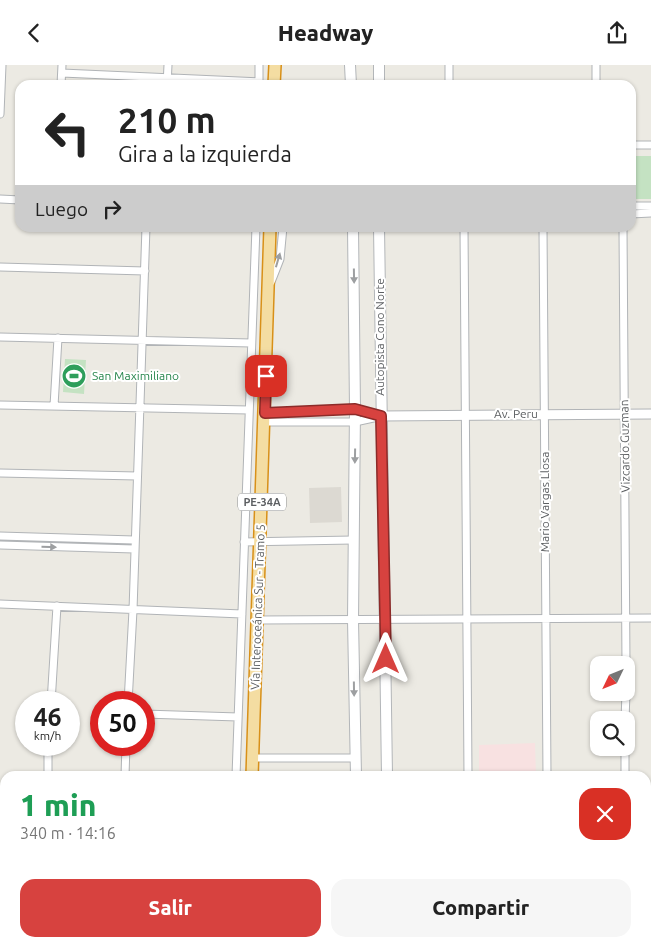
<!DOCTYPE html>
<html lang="es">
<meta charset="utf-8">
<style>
:root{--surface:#fff;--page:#f6f6f6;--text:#222;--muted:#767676;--accent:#d7423f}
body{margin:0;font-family:Ubuntu,sans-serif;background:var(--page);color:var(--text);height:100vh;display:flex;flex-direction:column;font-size:19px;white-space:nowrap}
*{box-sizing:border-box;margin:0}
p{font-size:16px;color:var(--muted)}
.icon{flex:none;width:28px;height:28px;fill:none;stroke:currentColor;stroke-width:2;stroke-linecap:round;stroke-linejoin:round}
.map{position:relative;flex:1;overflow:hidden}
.panel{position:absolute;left:0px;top:706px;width:651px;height:176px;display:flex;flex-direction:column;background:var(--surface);border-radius:15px 15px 0 0;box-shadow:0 1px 4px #0004}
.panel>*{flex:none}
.banner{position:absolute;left:15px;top:15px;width:621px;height:152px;border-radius:15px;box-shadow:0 1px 4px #0004;background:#fff;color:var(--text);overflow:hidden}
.needle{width:32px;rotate:227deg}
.buttons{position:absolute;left:590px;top:591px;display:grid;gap:10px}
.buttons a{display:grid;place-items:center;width:45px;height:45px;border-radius:10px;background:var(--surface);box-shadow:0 1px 4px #0004;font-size:25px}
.speed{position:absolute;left:15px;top:626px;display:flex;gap:10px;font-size:25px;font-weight:700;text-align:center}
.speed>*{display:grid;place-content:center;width:65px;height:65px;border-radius:50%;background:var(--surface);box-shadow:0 1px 4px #0004;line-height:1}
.speed small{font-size:12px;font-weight:400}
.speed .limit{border:8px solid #d22;background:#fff;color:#111}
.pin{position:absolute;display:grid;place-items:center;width:42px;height:42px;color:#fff;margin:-21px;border-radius:10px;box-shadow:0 2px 8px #0006}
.me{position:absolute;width:55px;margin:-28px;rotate:0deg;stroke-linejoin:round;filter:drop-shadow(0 0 4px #0008)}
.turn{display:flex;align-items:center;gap:18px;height:105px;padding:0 20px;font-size:22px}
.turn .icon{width:65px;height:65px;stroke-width:2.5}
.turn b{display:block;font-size:35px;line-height:42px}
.then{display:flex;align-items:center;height:48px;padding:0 20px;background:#0003;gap:10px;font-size:19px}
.round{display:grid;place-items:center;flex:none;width:52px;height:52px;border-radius:15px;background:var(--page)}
.overview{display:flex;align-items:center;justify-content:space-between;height:85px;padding:0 20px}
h1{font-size:30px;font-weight:800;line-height:38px;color:#1e9e55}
.action{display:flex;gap:10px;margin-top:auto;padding:10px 20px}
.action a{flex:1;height:58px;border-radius:15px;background:var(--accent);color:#fff;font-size:20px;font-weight:800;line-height:58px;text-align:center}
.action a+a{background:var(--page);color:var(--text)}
header{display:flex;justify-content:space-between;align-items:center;height:65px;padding:0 20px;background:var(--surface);font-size:22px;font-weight:800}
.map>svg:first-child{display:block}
.education{fill:#dcd9d2}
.medical{fill:#f8e1e1}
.green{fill:#c4e2c2}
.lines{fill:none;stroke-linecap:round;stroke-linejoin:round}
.stream{stroke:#aadaf6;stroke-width:2.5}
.minor-casing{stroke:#b1b4b7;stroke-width:9}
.tertiary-casing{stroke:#b1b4b7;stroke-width:11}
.secondary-casing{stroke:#b3b6b9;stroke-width:12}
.trunk-casing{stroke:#d89018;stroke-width:14}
.minor{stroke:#fff;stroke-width:7}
.tertiary{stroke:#fff;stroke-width:9}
.secondary{stroke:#fff;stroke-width:10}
.trunk{stroke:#f4dda2;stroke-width:11}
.oneway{fill:#9d9fa1}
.route-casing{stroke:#8c2b29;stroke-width:12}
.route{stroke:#d7423f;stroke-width:9}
.labels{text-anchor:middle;stroke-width:4;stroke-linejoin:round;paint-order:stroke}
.shield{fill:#fff;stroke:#8d8f91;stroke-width:1}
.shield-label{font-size:11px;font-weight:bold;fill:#5c5f62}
.street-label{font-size:12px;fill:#5c5f62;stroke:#fff}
.leisure-label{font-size:12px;fill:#27864d;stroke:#fff;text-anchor:start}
</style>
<header><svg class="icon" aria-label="back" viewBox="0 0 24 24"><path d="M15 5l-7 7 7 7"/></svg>Headway<svg class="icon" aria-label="share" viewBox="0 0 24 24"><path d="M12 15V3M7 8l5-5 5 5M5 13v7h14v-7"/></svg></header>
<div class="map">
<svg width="651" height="882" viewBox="0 0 651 882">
<rect width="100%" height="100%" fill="#eceae3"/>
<path class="education" d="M 341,422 L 342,457 L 310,458 L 309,423 Z"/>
<path class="medical" d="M 535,678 L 536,711 L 479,711 L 479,680 Z"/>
<path class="green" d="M 631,91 L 651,91 L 651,134 L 631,134 Z
M 65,294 L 86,295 L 84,329 L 63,327 Z"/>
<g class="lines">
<path class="stream" d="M 0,773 L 5,775
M 646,813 L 651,812"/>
<defs>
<path id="minor" d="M 449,0 L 449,20
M 596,0 L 596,20
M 62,8 L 259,17
M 61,20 L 62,0
M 167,20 L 168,0
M 259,20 L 259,0
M 0,49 L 2,0
M 631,80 L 651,80
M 0,134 L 20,135
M 631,141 L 651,141
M 631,149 L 651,148
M 464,162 L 468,711
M 543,162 L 547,711
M 623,162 L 626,600
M 0,202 L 145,206
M 271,217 L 280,194 L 283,162
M 0,272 L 251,278
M 0,340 L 249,345
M 54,341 L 58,273
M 265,348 L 355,344 L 381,351
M 265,357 L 355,357 L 378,352
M 0,408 L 137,411
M 0,471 L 134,475
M 244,477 L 353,475
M 0,480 L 134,484
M 0,539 L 242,549
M 258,555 L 651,553
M 51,638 L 57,541
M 128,638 L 133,545 L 146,162
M 144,649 L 238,652
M 625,655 L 626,628
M 252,693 L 356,693
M 48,711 L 48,680
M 125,711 L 126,680
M 236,711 L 256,162
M 625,711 L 625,682
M 646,730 L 651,730
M 0,739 L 5,739
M 0,816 L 5,816
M 0,865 L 5,865
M 646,875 L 651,875
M 615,878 L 621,882
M 118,882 L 119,878
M 231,882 L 231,878
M 258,882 L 258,878
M 468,882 L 468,878
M 546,882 L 546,878"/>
<path id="tertiary" d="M 381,351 L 651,349"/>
<path id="secondary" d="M 350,0 L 351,20
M 379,0 L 379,20
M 353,162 L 355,344 L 353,555 L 356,711
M 379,162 L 387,711
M 357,878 L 357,882
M 391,882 L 391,878"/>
<path id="trunk" d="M 274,20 L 275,0
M 252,711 L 270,162
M 247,882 L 247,878"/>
</defs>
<use href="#minor" class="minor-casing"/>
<use href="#tertiary" class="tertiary-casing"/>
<use href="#secondary" class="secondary-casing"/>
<use href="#trunk" class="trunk-casing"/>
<use href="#minor" class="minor"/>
<use href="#tertiary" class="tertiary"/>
<use href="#secondary" class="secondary"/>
<use href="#trunk" class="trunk"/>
</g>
<defs><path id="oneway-solid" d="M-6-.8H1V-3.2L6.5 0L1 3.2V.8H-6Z" transform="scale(1.25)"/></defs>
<g class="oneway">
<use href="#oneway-solid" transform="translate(278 195) rotate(-74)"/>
<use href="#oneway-solid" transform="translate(354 211) rotate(89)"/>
<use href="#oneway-solid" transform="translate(355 391) rotate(91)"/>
<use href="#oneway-solid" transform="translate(49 482) rotate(2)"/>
<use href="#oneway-solid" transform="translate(354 624) rotate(89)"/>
</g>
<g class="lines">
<defs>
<path id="route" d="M 266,311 L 265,348 L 355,344 L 381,351 L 386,594"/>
</defs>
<use href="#route" class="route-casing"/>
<use href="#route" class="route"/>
</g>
<defs>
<symbol id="stadium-disc" viewBox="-11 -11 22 22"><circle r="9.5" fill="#2e9e5b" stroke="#fff"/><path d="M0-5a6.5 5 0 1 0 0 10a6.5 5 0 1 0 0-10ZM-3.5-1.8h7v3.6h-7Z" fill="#fff"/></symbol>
</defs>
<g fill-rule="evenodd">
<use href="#stadium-disc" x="60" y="297" width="28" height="28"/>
</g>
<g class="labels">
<rect class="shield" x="238" y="428.5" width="48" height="17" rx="4"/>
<g class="shield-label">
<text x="262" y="441">PE-34A</text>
</g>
<g class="street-label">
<text transform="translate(380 272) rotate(-90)" y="4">Autopista Cono Norte</text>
<text x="516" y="353">Av. Peru</text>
<text transform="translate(625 381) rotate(-91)" y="4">Vizcardo Guzman</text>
<text transform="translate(545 437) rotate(-90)" y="4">Mario Vargas Llosa</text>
<text transform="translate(258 542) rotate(-88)" y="4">Vía Interoceánica Sur - Tramo 5</text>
</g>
<g class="leisure-label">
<text x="92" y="315">San Maximiliano</text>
</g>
</g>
</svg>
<div class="buttons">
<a><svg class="needle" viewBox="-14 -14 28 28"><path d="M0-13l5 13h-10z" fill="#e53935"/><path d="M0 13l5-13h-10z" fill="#767676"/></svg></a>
<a><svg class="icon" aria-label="search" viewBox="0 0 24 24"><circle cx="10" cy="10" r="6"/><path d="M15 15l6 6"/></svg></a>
</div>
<div class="speed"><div>46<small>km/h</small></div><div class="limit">50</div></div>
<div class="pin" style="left:266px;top:311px;background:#d93025"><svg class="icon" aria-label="arrive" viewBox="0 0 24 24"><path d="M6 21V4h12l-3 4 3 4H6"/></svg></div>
<svg class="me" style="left:386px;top:594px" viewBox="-20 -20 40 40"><path d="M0-17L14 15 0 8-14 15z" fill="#d7423f" stroke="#fff" stroke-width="4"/></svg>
<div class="banner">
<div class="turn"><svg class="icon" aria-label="left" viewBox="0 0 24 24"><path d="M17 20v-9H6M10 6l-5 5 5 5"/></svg><div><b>210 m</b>Gira a la izquierda</div></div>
<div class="then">Luego<svg class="icon" aria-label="right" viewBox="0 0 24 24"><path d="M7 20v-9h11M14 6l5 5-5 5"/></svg></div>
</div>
<section class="panel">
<div class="overview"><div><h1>1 min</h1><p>340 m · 14:16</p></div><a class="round" style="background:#d93025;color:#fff"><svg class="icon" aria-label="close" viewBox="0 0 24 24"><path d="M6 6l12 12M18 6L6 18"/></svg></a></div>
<div class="action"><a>Salir</a><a>Compartir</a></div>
</section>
</div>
